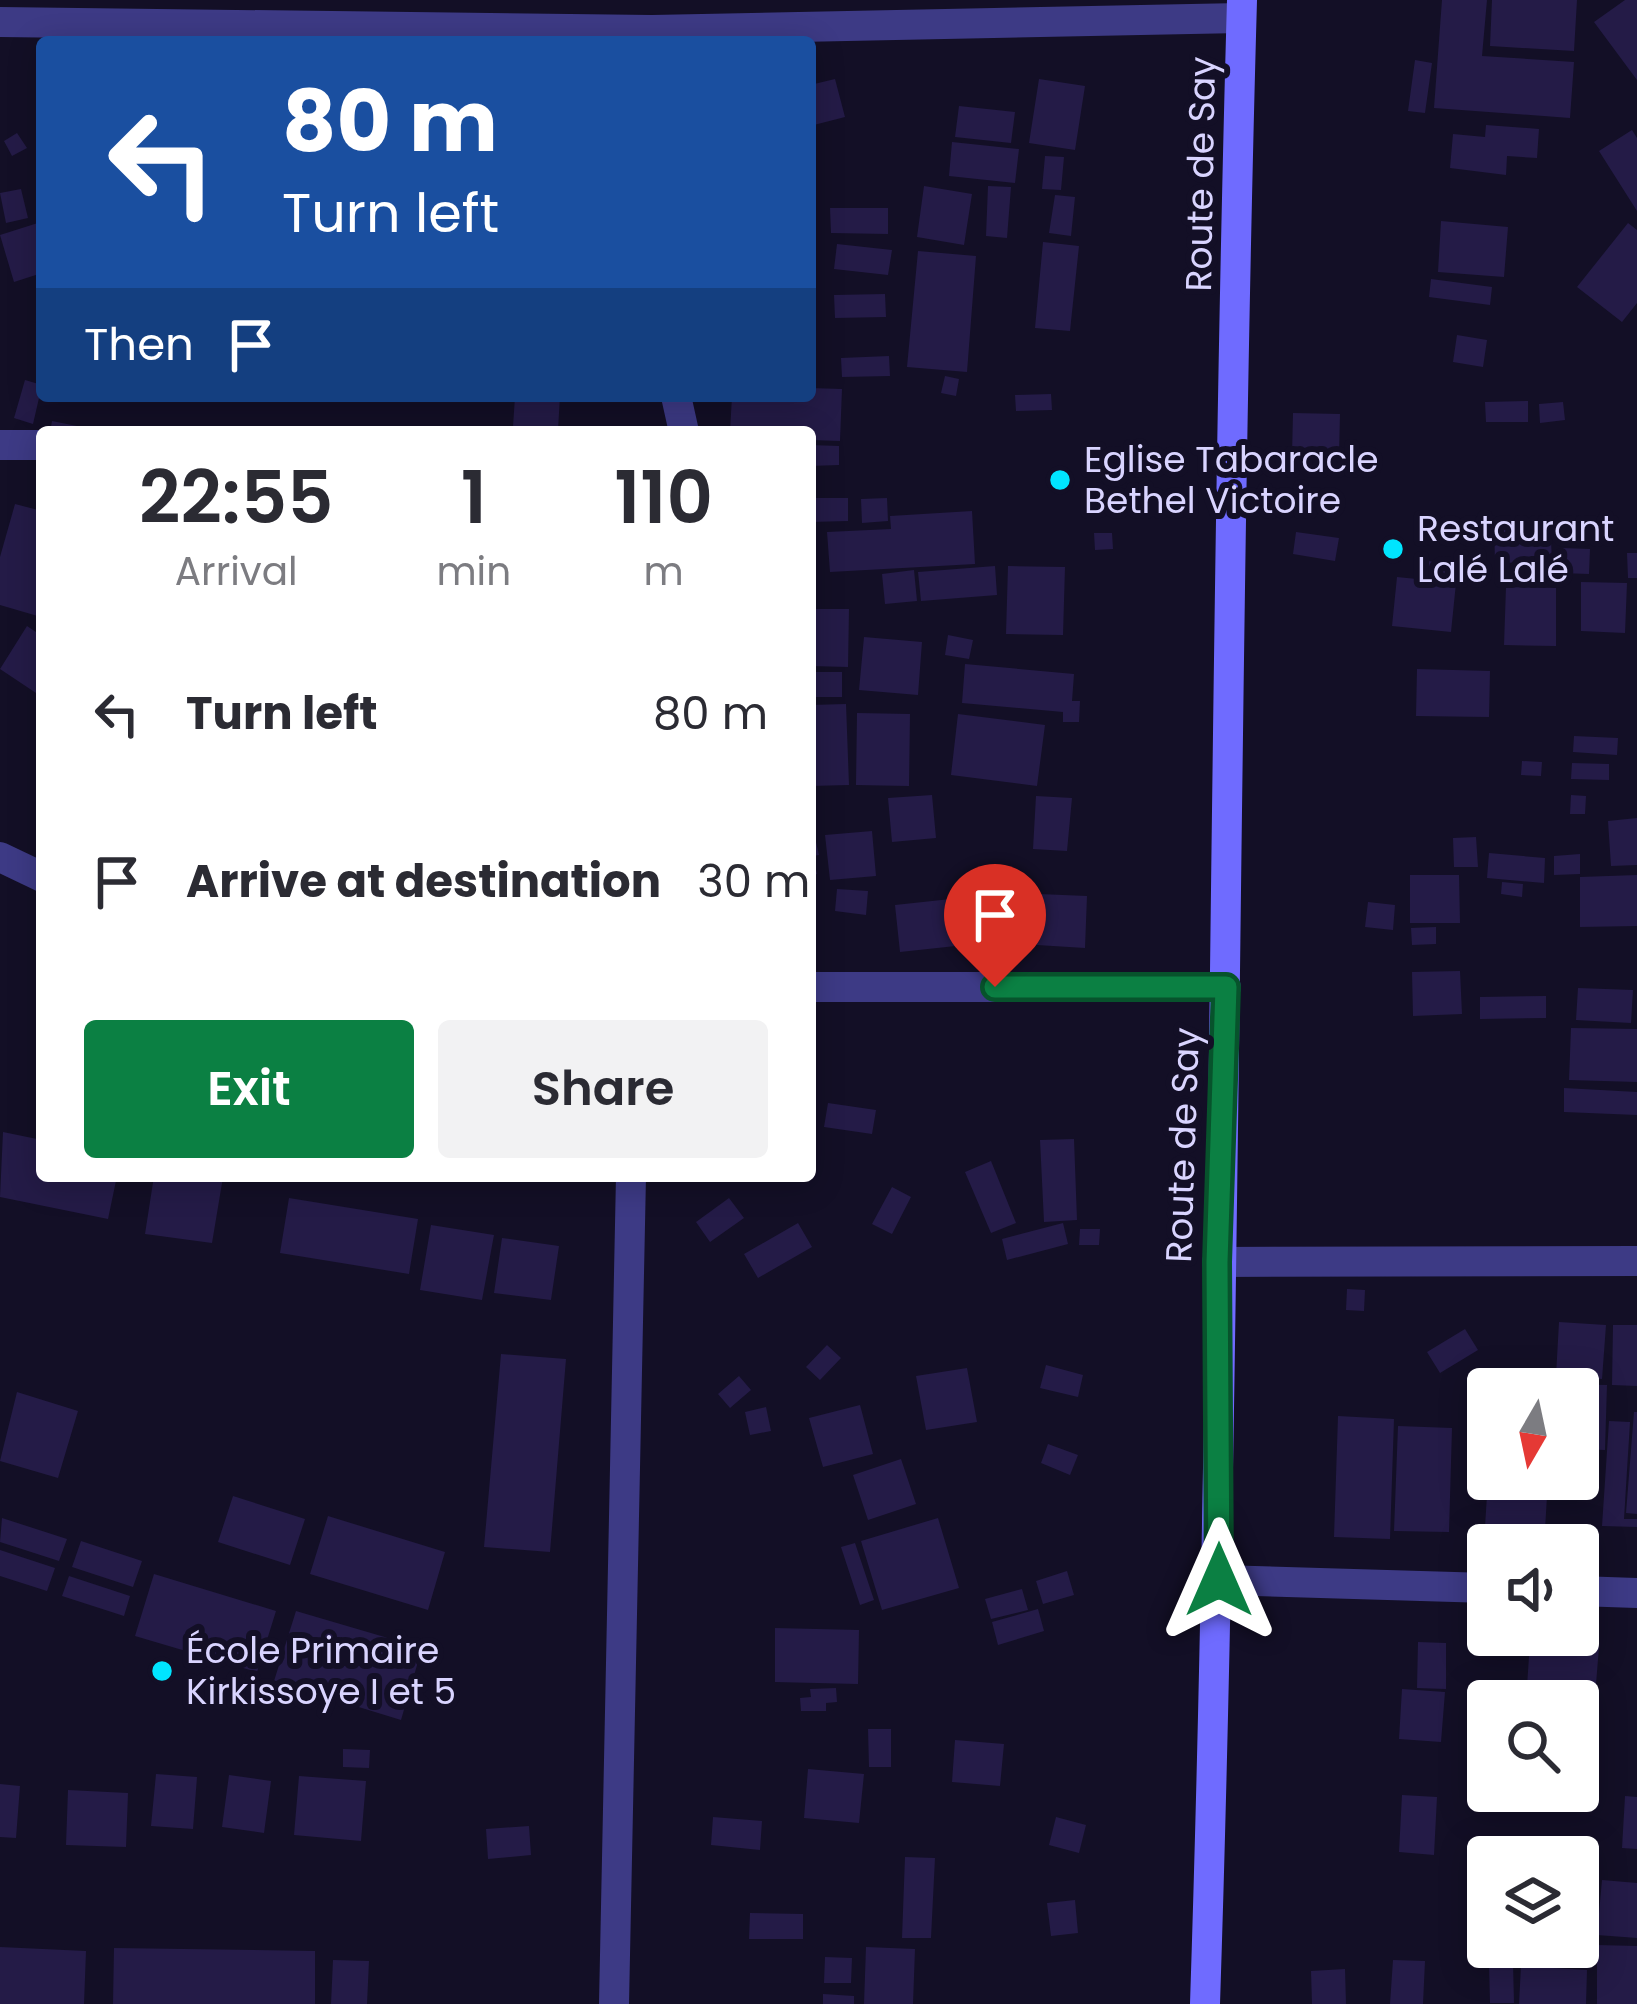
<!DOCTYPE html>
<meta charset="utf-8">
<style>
:root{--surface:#fff;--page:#f2f2f3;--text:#2b2b33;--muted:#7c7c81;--accent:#0b8043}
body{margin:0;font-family:Poppins,sans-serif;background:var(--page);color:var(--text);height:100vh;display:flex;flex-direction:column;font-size:45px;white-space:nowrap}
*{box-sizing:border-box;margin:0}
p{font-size:39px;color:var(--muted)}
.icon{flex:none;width:66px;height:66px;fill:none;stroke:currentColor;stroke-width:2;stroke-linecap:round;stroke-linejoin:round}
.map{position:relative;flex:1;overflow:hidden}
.drawer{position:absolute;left:36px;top:426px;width:780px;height:756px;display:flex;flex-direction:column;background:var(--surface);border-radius:12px;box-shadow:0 6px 30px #0003}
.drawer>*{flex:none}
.banner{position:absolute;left:36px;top:36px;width:780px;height:366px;border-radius:12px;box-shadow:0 6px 30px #0003;background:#1a4fa0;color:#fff;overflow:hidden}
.needle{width:78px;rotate:189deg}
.buttons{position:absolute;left:1467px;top:1368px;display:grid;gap:24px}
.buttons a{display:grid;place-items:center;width:132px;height:132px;border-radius:12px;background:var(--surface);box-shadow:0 6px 30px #0003;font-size:60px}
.pin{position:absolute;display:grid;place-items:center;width:102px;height:102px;color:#fff;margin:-123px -51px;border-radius:50% 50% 50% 0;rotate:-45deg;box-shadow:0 0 12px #0007}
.pin .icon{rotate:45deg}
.me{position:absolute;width:132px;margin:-66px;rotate:0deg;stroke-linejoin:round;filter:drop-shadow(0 0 9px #0008)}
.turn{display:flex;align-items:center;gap:42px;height:252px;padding:0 48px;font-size:54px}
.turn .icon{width:156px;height:156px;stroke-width:2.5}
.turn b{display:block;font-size:84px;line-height:102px}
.then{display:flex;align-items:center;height:114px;padding:0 48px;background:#0003;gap:24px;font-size:45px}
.eta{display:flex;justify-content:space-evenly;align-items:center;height:204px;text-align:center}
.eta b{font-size:72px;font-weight:600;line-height:84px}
.primary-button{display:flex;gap:24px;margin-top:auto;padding:24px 48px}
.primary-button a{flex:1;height:138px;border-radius:12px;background:var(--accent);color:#fff;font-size:48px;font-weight:600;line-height:138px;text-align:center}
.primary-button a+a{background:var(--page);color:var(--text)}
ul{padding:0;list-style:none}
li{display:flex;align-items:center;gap:36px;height:168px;padding:0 48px}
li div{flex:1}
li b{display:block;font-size:45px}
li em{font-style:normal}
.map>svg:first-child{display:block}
.building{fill:#241b47}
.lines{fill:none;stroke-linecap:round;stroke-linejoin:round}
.street{stroke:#3d3a85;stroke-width:30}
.secondary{stroke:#6f6bff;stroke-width:30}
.route-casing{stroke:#07532c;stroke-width:30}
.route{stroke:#0b8043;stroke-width:21}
.poi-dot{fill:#00e5ff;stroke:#130f26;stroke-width:4.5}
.labels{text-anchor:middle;stroke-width:12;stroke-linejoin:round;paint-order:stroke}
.street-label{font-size:36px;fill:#d9d4ff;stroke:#130f26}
.poi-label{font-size:36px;fill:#d9d4ff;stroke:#130f26;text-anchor:start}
</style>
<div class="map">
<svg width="1637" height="2004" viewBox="0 0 1637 2004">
<rect width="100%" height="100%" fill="#130f26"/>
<path class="building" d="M 1442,0 L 1487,0 L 1482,56 L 1574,62 L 1570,118 L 1434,108 Z
M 1492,0 L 1577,0 L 1574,51 L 1490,46 Z
M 1625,0 L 1637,0 L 1637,80 L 1594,22 Z
M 1415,60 L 1432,63 L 1425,113 L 1408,111 Z
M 835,79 L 845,117 L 810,126 L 810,85 Z
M 1039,79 L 1085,86 L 1075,150 L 1029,143 Z
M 959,106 L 1015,112 L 1011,143 L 955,137 Z
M 1486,125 L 1539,129 L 1537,158 L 1507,156 L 1506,175 L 1450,168 L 1453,134 L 1485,137 Z
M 1632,130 L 1637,138 L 1637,211 L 1599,151 Z
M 17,133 L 27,148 L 12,156 L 4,141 Z
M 952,142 L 1019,149 L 1015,183 L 949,176 Z
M 1045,156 L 1064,157 L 1061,190 L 1042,189 Z
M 924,186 L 972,194 L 964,245 L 917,237 Z
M 988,186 L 1011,187 L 1007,238 L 986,236 Z
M 21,189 L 28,218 L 6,223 L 0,193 Z
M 1055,195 L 1075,197 L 1071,236 L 1049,233 Z
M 830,208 L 888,208 L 888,234 L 831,233 Z
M 1441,221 L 1508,227 L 1504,277 L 1438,272 Z
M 41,222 L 42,273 L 14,282 L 0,235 Z
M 1628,223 L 1637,230 L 1637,303 L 1622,322 L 1577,287 Z
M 1043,242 L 1079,246 L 1070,331 L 1035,328 Z
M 837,244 L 892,250 L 888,275 L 834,269 Z
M 918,251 L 976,256 L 967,372 L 907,367 Z
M 1431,279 L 1492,287 L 1490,305 L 1429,297 Z
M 885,294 L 886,317 L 835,318 L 834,295 Z
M 1457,335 L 1487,340 L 1483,367 L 1453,362 Z
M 889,356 L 890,376 L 842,377 L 841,358 Z
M 945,376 L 959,379 L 956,396 L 941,393 Z
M 25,380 L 42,385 L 33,424 L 14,418 Z
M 810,388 L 842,389 L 840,441 L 810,440 L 810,432 L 730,432 L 732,396 L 810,396 Z
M 1051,394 L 1052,410 L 1016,411 L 1015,395 Z
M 515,396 L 560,396 L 558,430 L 513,427 Z
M 1528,401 L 1528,422 L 1486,422 L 1485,402 Z
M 1563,402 L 1565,420 L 1540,423 L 1539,404 Z
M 1293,413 L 1340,414 L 1339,456 L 1292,455 Z
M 52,421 L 97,430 L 97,432 L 50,432 Z
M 810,445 L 839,446 L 839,465 L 810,466 Z
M 810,498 L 848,498 L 848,521 L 810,522 Z
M 887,498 L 888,521 L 862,523 L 861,499 Z
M 15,504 L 42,511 L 41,617 L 0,605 L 0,557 Z
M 972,511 L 975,564 L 830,572 L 827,532 L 891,529 L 890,516 Z
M 1550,519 L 1552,562 L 1495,563 L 1494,521 Z
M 1296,532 L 1339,538 L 1335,561 L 1293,554 Z
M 1094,533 L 1112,533 L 1113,549 L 1095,550 Z
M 1562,548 L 1590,549 L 1589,574 L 1561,573 Z
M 1627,553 L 1637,553 L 1637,578 L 1628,578 Z
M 1428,561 L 1449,564 L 1446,579 L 1426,576 Z
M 995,566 L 997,595 L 921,601 L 918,572 Z
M 1008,566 L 1065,567 L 1063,635 L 1006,634 Z
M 914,570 L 917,601 L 885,604 L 882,574 Z
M 1397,577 L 1456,583 L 1451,632 L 1392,626 Z
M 1581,582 L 1627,583 L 1625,633 L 1581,631 Z
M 1506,587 L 1556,588 L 1556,646 L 1504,645 Z
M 810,609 L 849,609 L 848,667 L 810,666 Z
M 27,626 L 42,636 L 39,695 L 0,669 Z
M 948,635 L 973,640 L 969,659 L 945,655 Z
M 864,637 L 922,642 L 918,695 L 859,690 Z
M 965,664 L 1074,674 L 1072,701 L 1080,701 L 1079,722 L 1063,722 L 1063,712 L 962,703 Z
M 1417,669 L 1490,671 L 1489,717 L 1416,716 Z
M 810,672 L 842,672 L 842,697 L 810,697 Z
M 846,704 L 849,785 L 810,786 L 810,705 Z
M 857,713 L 910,714 L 909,786 L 856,785 Z
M 958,714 L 1045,725 L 1037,786 L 951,775 Z
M 1574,736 L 1618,738 L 1617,755 L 1573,752 Z
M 1522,761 L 1542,762 L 1541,776 L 1521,775 Z
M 1572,763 L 1609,764 L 1609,780 L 1571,779 Z
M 932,795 L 936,838 L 892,842 L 888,798 Z
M 1571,795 L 1586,796 L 1585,814 L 1570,814 Z
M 1036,796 L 1072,798 L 1067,851 L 1033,849 Z
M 810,816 L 819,855 L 813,856 L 817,874 L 810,876 Z
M 1637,818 L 1637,865 L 1611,866 L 1608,821 Z
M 872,831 L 876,876 L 830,880 L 825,835 Z
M 1476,837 L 1478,867 L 1454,867 L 1453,838 Z
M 1489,853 L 1545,858 L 1544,883 L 1487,878 Z
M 1580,854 L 1580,874 L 1554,875 L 1554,856 Z
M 1410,875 L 1459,875 L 1460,923 L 1410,923 Z
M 1637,875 L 1637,926 L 1580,927 L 1580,877 Z
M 1502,882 L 1523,884 L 1522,897 L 1501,894 Z
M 837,889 L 868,891 L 866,915 L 835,911 Z
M 1039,894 L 1087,896 L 1085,948 L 1037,945 Z
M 960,898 L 965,945 L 900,952 L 895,905 Z
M 1368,902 L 1395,905 L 1393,930 L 1365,927 Z
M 1436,927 L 1436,944 L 1412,945 L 1411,928 Z
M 1460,971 L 1462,1014 L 1413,1016 L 1412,972 Z
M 1578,988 L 1633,990 L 1631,1023 L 1576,1020 Z
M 1546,996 L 1546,1018 L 1480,1019 L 1480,997 Z
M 1571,1028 L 1637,1029 L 1637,1082 L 1569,1080 Z
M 1564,1088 L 1637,1092 L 1637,1115 L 1564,1112 Z
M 828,1103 L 876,1110 L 872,1134 L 824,1127 Z
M 3,1132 L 42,1140 L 42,1176 L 117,1176 L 108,1219 L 0,1197 Z
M 1074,1139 L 1077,1220 L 1044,1222 L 1040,1140 Z
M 991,1161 L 1016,1223 L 991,1233 L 965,1172 Z
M 154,1176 L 223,1177 L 212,1243 L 145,1234 Z
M 892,1187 L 911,1197 L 892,1234 L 872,1224 Z
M 289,1198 L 418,1219 L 409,1274 L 280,1253 Z
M 729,1198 L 744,1218 L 710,1242 L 696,1222 Z
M 798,1223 L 812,1247 L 758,1278 L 744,1254 Z
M 1063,1223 L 1068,1244 L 1007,1260 L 1002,1239 Z
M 431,1225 L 494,1235 L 482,1300 L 420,1290 Z
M 1080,1229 L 1100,1229 L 1099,1245 L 1079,1245 Z
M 502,1238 L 559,1246 L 551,1300 L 494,1293 Z
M 1347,1289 L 1365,1290 L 1364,1311 L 1346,1310 Z
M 1559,1322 L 1606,1325 L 1602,1379 L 1556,1376 Z
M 1613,1325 L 1637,1325 L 1637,1386 L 1612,1385 Z
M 1465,1329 L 1478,1350 L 1440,1373 L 1427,1352 Z
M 827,1345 L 841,1358 L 820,1380 L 806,1367 Z
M 501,1354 L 566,1359 L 550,1552 L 484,1547 Z
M 1046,1365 L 1083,1375 L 1078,1397 L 1040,1388 Z
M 967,1368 L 977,1422 L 926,1430 L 916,1376 Z
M 739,1376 L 751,1390 L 730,1408 L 718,1394 Z
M 1558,1384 L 1607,1385 L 1605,1450 L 1578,1449 L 1578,1389 L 1558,1389 Z
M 17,1392 L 78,1411 L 58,1478 L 0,1461 Z
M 860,1405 L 873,1454 L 823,1467 L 809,1418 Z
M 766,1407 L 771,1431 L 750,1435 L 745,1412 Z
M 1634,1412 L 1637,1412 L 1637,1514 L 1626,1513 Z
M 1338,1416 L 1394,1419 L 1390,1539 L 1334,1537 Z
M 1609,1421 L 1630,1422 L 1624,1519 L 1637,1519 L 1637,1527 L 1602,1526 Z
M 1398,1426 L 1452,1428 L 1449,1532 L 1394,1531 Z
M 1048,1444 L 1078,1455 L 1070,1475 L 1041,1463 Z
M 901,1459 L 916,1504 L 868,1520 L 853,1475 Z
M 1488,1479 L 1548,1479 L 1545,1530 L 1485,1527 Z
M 233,1496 L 305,1519 L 290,1565 L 218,1542 Z
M 328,1516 L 445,1552 L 428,1610 L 310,1574 Z
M 2,1518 L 67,1539 L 59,1561 L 0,1542 Z
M 938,1518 L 959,1588 L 882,1610 L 861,1541 Z
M 81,1541 L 142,1561 L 133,1587 L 72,1567 Z
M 855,1543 L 874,1600 L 860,1605 L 841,1547 Z
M 0,1550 L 55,1568 L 47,1591 L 0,1576 Z
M 1067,1571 L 1074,1595 L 1043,1604 L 1036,1581 Z
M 154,1574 L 276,1611 L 257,1672 L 135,1636 Z
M 69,1576 L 130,1596 L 124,1616 L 62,1596 Z
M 1022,1589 L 1028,1610 L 991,1619 L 985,1599 Z
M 1038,1609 L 1044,1631 L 998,1645 L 992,1622 Z
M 296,1611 L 422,1648 L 401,1720 L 274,1681 Z
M 775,1628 L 859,1630 L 858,1684 L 775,1682 Z
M 1418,1642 L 1446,1643 L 1446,1689 L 1417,1688 Z
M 1530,1642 L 1599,1647 L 1594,1709 L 1578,1708 L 1578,1701 L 1526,1701 Z
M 836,1688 L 837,1702 L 826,1703 L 826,1711 L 801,1711 L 800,1698 L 811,1697 L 810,1689 Z
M 1402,1689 L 1445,1692 L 1441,1742 L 1399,1739 Z
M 868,1729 L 891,1729 L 891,1767 L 869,1767 Z
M 955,1740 L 1004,1744 L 1000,1786 L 952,1782 Z
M 343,1749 L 370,1750 L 369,1768 L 343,1767 Z
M 808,1769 L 864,1774 L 859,1823 L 804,1818 Z
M 156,1774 L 197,1777 L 193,1829 L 151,1826 Z
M 229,1775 L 271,1781 L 264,1833 L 222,1827 Z
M 299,1776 L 366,1781 L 361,1841 L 294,1835 Z
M 0,1784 L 20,1786 L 16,1838 L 0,1837 Z
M 68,1790 L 128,1793 L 126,1847 L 66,1845 Z
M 1402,1795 L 1437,1797 L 1434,1855 L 1399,1852 Z
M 1625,1796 L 1637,1797 L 1637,1849 L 1622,1848 Z
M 713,1817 L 762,1821 L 760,1850 L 711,1845 Z
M 1056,1817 L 1086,1825 L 1079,1853 L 1049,1845 Z
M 529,1826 L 531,1855 L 488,1859 L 486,1829 Z
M 905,1857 L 935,1858 L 931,1938 L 902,1938 Z
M 1578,1861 L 1585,1861 L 1584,1921 L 1578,1920 Z
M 1602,1880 L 1637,1883 L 1637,1938 L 1597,1935 Z
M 1075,1900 L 1078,1933 L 1051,1936 L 1047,1903 Z
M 750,1913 L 803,1914 L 803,1939 L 749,1939 Z
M 1597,1945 L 1637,1946 L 1637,2004 L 1597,2004 Z
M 0,1947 L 86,1951 L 84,2004 L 0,2004 Z
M 866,1947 L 915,1949 L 913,2004 L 864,2004 Z
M 114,1948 L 315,1951 L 315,2004 L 113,2004 Z
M 825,1957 L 852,1958 L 851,1983 L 824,1983 Z
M 333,1960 L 369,1961 L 367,2004 L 331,2004 Z
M 1393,1960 L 1425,1961 L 1423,2004 L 1390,2004 Z
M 1513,1963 L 1514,2003 L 1490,2003 L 1489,1964 Z
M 1521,1966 L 1587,1970 L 1586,2004 L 1519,2004 Z
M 1345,1969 L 1346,2004 L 1312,2004 L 1311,1971 Z
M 823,1994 L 854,1996 L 854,2004 L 823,2004 Z"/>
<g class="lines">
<path class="street" d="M 0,22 L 652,30 L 1241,18
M 676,396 L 684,432
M 0,445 L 42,445
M 0,857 L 42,877
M 810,987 L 1226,987
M 1217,1262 L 1637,1261
M 1219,1580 L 1488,1588
M 1578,1591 L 1637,1593
M 614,2004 L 631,1176"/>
<path class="secondary" d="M 1205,2004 C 1227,1336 1223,668 1242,0"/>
</g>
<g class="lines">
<defs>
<path id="route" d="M 995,987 L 1226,987 L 1217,1262 L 1219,1580"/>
</defs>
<use href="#route" class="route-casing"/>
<use href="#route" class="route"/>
</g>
<g class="poi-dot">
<circle cx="1060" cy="480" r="12"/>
<circle cx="1393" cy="549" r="12"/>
<circle cx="162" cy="1671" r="12"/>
</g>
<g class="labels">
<g class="street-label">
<text transform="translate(1200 174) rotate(-89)" y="13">Route de Say</text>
<text transform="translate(1182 1145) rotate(-88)" y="13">Route de Say</text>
</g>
<g class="poi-label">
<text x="1084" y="472">Eglise Tabaracle<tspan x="1084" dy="41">Bethel Victoire</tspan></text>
<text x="1417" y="541">Restaurant<tspan x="1417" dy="41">Lalé Lalé</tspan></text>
<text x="186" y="1663">École Primaire<tspan x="186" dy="41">Kirkissoye I et 5</tspan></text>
</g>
</g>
</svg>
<div class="buttons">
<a><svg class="needle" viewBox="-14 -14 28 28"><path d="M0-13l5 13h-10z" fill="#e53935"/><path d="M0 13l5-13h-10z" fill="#7c7c81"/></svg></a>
<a><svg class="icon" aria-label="sound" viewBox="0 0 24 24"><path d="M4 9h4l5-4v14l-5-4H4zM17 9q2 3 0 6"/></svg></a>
<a><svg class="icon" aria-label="search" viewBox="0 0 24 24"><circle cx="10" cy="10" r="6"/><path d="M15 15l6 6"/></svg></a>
<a><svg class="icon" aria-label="layers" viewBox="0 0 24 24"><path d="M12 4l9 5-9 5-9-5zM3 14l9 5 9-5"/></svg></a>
</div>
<div class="pin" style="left:995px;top:987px;background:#d93025"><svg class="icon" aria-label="arrive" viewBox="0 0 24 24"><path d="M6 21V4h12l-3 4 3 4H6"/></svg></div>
<svg class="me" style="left:1219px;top:1580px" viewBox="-20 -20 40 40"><path d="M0-17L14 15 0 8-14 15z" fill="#0b8043" stroke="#fff" stroke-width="4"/></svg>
<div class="banner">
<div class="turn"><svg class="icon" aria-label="left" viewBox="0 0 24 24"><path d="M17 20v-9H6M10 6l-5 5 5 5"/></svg><div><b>80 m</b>Turn left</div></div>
<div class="then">Then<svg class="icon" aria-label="arrive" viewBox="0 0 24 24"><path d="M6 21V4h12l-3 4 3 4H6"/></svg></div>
</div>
<section class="drawer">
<div class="eta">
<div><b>22:55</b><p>Arrival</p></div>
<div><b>1</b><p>min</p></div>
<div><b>110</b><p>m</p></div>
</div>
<ul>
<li><svg class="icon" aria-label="left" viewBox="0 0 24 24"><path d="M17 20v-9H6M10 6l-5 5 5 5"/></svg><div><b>Turn left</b></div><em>80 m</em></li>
<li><svg class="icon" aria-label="arrive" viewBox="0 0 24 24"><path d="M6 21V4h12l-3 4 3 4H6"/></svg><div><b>Arrive at destination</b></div><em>30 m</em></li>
</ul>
<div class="primary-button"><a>Exit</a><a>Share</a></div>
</section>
</div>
